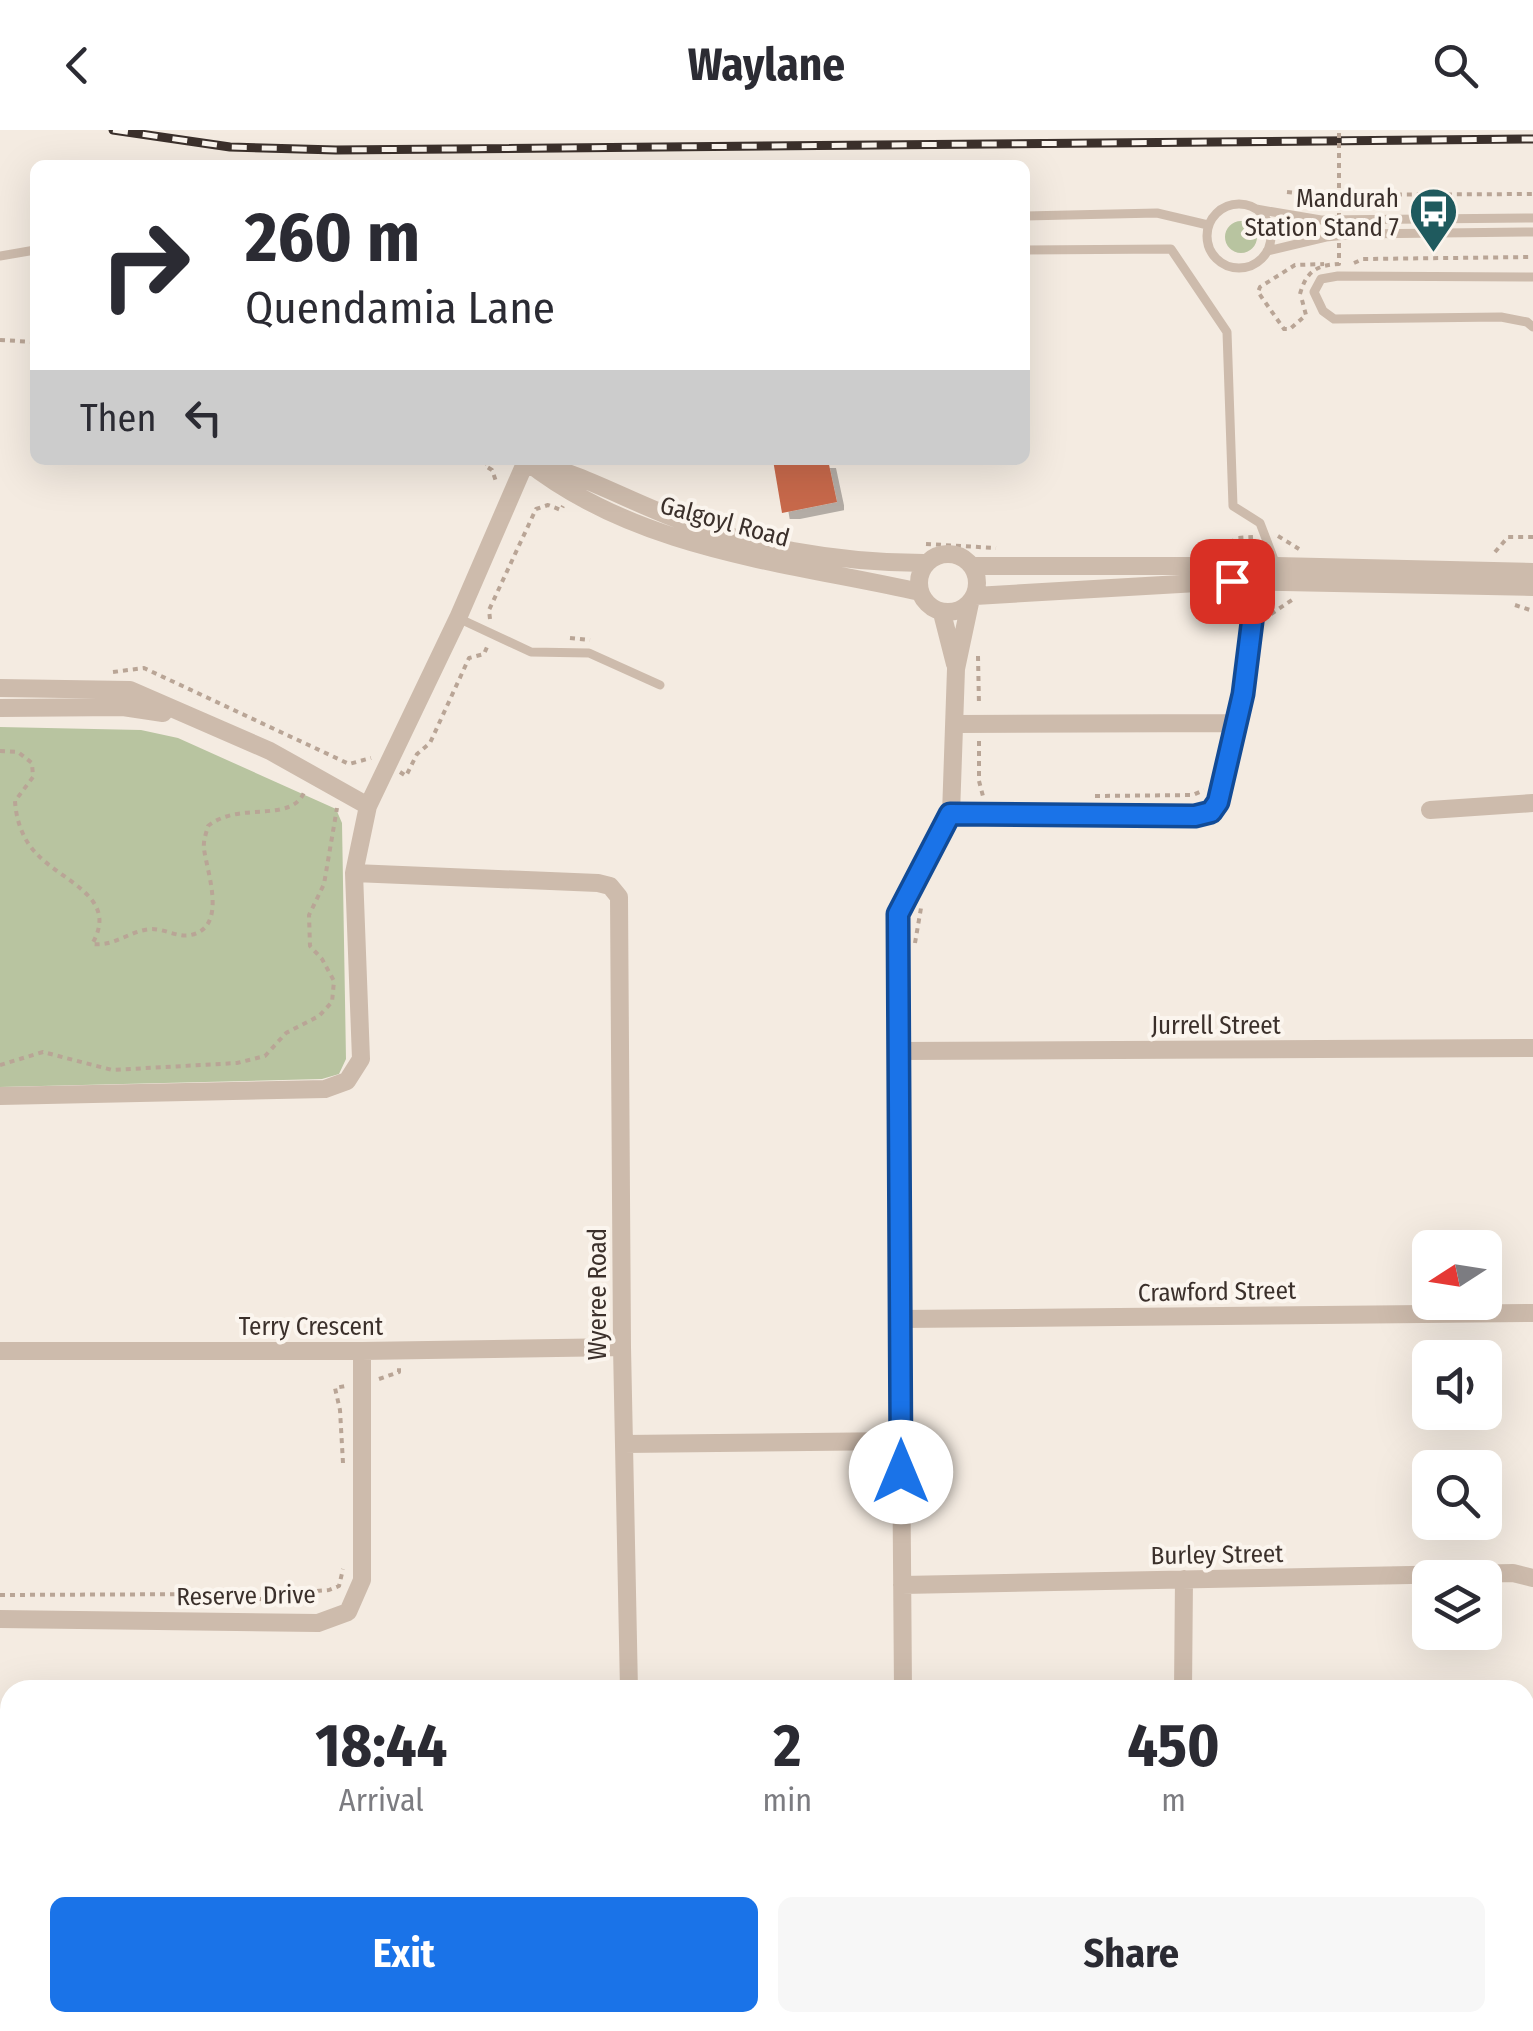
<!DOCTYPE html>
<style>
:root{--surface:#fff;--page:#f7f7f7;--text:#2b2b33;--muted:#7c7c81;--accent:#1a73e8}
body{margin:0;font-family:"Fira Sans Condensed",sans-serif;background:var(--page);color:var(--text);height:100vh;display:flex;flex-direction:column;font-size:38px;white-space:nowrap}
*{box-sizing:border-box;margin:0}
p{font-size:32px;color:var(--muted)}
.icon{flex:none;width:55px;height:55px;fill:none;stroke:currentColor;stroke-width:2;stroke-linecap:round;stroke-linejoin:round}
.map{position:relative;flex:1;overflow:hidden}
.panel{position:absolute;left:0px;top:1550px;width:1535px;height:352px;display:flex;flex-direction:column;background:var(--surface);border-radius:30px 30px 0 0;box-shadow:0 10px 40px #0002}
.panel>*{flex:none}
.banner{position:absolute;left:30px;top:30px;width:1000px;height:305px;border-radius:15px;box-shadow:0 10px 40px #0002;background:#fff;color:var(--text);overflow:hidden}
.needle{width:65px;rotate:258deg}
.fabs{position:absolute;left:1412px;top:1100px;display:grid;gap:20px}
.fabs a{display:grid;place-items:center;width:90px;height:90px;border-radius:15px;background:var(--surface);box-shadow:0 10px 40px #0002;font-size:50px}
.pin{position:absolute;display:grid;place-items:center;width:85px;height:85px;color:#fff;margin:-42px;border-radius:20px;box-shadow:0 5px 15px #0006}
.me{position:absolute;width:110px;margin:-55px;rotate:0deg;stroke-linejoin:round;filter:drop-shadow(0 0 8px #0008)}
.turn{display:flex;align-items:center;gap:35px;height:210px;padding:0 50px;font-size:45px}
.turn .icon{width:130px;height:130px;stroke-width:2.5}
.turn b{display:block;font-size:70px;line-height:85px}
.then{display:flex;align-items:center;height:95px;padding:0 50px;background:#0003;gap:20px;font-size:38px}
.eta{display:flex;justify-content:space-evenly;align-items:center;height:170px;text-align:center}
.eta b{font-size:60px;font-weight:700;line-height:70px}
.cta{display:flex;gap:20px;margin-top:auto;padding:20px 50px}
.cta a{flex:1;height:115px;border-radius:15px;background:var(--accent);color:#fff;font-size:40px;font-weight:700;line-height:115px;text-align:center}
.cta a+a{background:var(--page);color:var(--text)}
header{display:flex;justify-content:space-between;align-items:center;height:130px;padding:0 50px;background:var(--surface);font-size:45px;font-weight:700}
.map>svg:first-child{display:block}
.green{fill:#b8c4a0}
.building{fill:#c8694b;filter:url(#shadow)}
.lines{fill:none;stroke-linecap:round;stroke-linejoin:round}
.path{stroke:#b9a596;stroke-width:4;stroke-dasharray:5 5;stroke-linecap:butt}
.service{stroke:#cdbbac;stroke-width:9}
.minor{stroke:#cdbbac;stroke-width:18}
.rail-casing{stroke:#3b302b;stroke-width:9}
.rail{stroke:#fbf5ee;stroke-width:5;stroke-dasharray:15;stroke-linecap:butt}
.path-bridge{stroke:#b9a596;stroke-width:4;stroke-dasharray:5 5;stroke-linecap:butt}
.route-casing{stroke:#114b97;stroke-width:25}
.route{stroke:#1a73e8;stroke-width:18}
.labels{text-anchor:middle;stroke-width:8;stroke-linejoin:round;paint-order:stroke}
.poi-label{font-size:25px;fill:#3b302b;stroke:#fbf5ee;text-anchor:end}
.street-label{font-size:25px;fill:#3b302b;stroke:#fbf5ee}
</style>
<header><svg class="icon" aria-label="back" viewBox="0 0 24 24"><path d="M15 5l-7 7 7 7"/></svg>Waylane<svg class="icon" aria-label="search" viewBox="0 0 24 24"><circle cx="10" cy="10" r="6"/><path d="M15 15l6 6"/></svg></header>
<div class="map">
<svg width="1533" height="1901" viewBox="0 0 1533 1901">
<defs>
<filter id="shadow"><feDropShadow dx="8" dy="8" stdDeviation="0" flood-color="#0004"/></filter>
</defs>
<rect width="100%" height="100%" fill="#f4ebe1"/>
<path class="green" d="M1225 107a16 16 0 1 1 32 0a16 16 0 1 1-32 0Z
M 0,597 L 141,600 L 178,608 L 336,679 L 342,693 L 346,929 L 339,944 L 322,949 L 0,957 Z"/>
<path class="building" d="M 773,330 L 828,330 L 837,372 L 782,383 Z"/>
<g class="lines">
<path class="path" d="M 1287,62 L 1317,65 L 1533,64
M 1354,133 L 1363,129 L 1533,127
M 1302,170 L 1306,185 L 1290,199 L 1284,199 L 1258,162 L 1260,157 L 1295,135 L 1324,134
M 0,210 L 35,212
M 486,330 L 484,335 L 492,340 L 497,354
M 1278,406 L 1299,419
M 926,414 L 996,418
M 1222,419 L 1237,408 L 1253,407
M 1495,422 L 1508,407 L 1533,407
M 1515,475 L 1533,481
M 1271,484 L 1292,470
M 490,489 L 489,480 L 536,379 L 548,375 L 561,380 L 563,376
M 570,508 L 590,510
M 978,526 L 979,576
M 113,542 L 144,538 L 349,634 L 371,628
M 979,611 L 979,651 L 984,670
M 0,621 L 18,622 L 32,633 L 33,647 L 15,671 C 16,690 23,710 36,723 C 62,752 120,767 92,814 C 115,817 130,800 152,799 C 165,799 179,808 191,805 C 228,797 207,742 204,719 C 203,711 206,704 208,696 C 240,670 293,695 305,660
M 400,642 L 406,646 L 417,624 L 430,613 L 469,528 L 484,524 L 487,517
M 1095,666 L 1193,665 L 1204,660
M 915,813 L 921,778
M 0,935 L 43,922 L 112,940 L 237,933 L 265,926 L 286,903 L 319,886 L 332,872 L 334,851 L 322,829 L 310,816 L 309,785 L 324,754 L 337,678
M 379,1249 L 399,1242 L 399,1238
M 343,1333 L 340,1280 L 335,1258 L 345,1256
M 0,1465 L 216,1464 L 287,1472 L 305,1462 L 329,1460 L 339,1456 L 343,1439"/>
<path class="service" d="M1207 106a32 32 0 1 1 64 0a32 32 0 1 1-64 0Z
M 1256,79 L 1321,90 L 1533,88
M 1025,86 L 1157,83 L 1208,95
M 1025,120 L 1171,119 L 1227,202 L 1233,376 L 1260,393 L 1276,435
M 1267,121 L 1326,107 L 1357,104 L 1533,102
M 0,126 L 35,120
M 1533,147 L 1338,146 L 1321,149 L 1314,162 L 1323,181 L 1334,189 L 1501,187 L 1527,192 L 1533,197
M 458,488 L 531,522 L 589,523 L 660,555"/>
<path class="minor" d="M 526,331 C 638,420 785,432 920,462
M 531,332 C 579,343 621,367 667,385 C 746,417 839,433 924,433
M919 453a29 29 0 1 1 58 0a29 29 0 1 1-58 0Z
M 972,436 L 1276,436 L 1533,442
M 975,466 L 1232,451 L 1533,457
M 942,483 L 955,534
M 0,558 L 130,560 L 270,621 L 368,676
M 0,578 L 123,577 L 163,583
M 956,594 L 1236,593
M 1430,680 L 1533,673
M 951,684 L 1195,686 L 1211,682 L 1218,673 L 1243,564 L 1253,484 L 1232,451
M 354,743 L 598,753 L 610,756 L 619,767 L 622,1217 L 629,1560
M 898,921 L 1533,918
M 0,966 L 325,959 L 347,951 L 361,929 L 354,743 L 368,676 L 458,488 L 526,331
M 900,1189 L 1533,1183
M 0,1221 L 362,1221 L 622,1217
M 624,1314 L 901,1311
M 902,1455 L 1513,1443 L 1533,1448
M 0,1489 L 318,1493 L 348,1482 L 362,1450 L 362,1221
M 903,1560 L 897,784 L 951,684 L 956,539 L 970,473
M 1183,1560 L 1184,1449
M 0,1754 L 10,1754
M 1525,1757 L 1533,1763
M 634,1892 L 634,1901
M 905,1892 L 905,1901"/>
<defs>
<path id="rail" d="M 113,0 L 230,17 L 336,20 L 1533,9"/>
</defs>
<use href="#rail" class="rail-casing"/>
<use href="#rail" class="rail"/>
<path class="path-bridge" d="M 1300,164 C 1306,142 1316,135 1339,134 L 1339,0"/>
</g>
<g class="lines">
<defs>
<path id="route" d="M 901,1342 L 898,784 L 950,684 L 1195,686 L 1211,682 L 1218,672 L 1243,564 L 1253,484 L 1232,451"/>
</defs>
<use href="#route" class="route-casing"/>
<use href="#route" class="route"/>
</g>
<defs>
<symbol id="bus-pin" viewBox="-11 -11 22 30"><path d="M0 17L-7.5 6A9.5 9.5 0 1 1 7.5 6Z" fill="#1f5a5e" stroke="#fbf5ee"/><path d="M-5-6H5V4H4V6H2V4H-2V6H-4V4H-5ZM-3.5-4V0h7V-4ZM-3.5 1.2v1.5H-2V1.2ZM2 1.2v1.5H3.5V1.2Z" fill="#fff"/></symbol>
</defs>
<g fill-rule="evenodd">
<use href="#bus-pin" x="1406" y="54" width="55" height="75"/>
</g>
<g class="labels">
<g class="poi-label">
<text x="1399" y="77">Mandurah<tspan x="1399" dy="29">Station Stand 7</tspan></text>
</g>
<g class="street-label">
<text transform="translate(725 391) rotate(15)" y="9">Galgoyl Road</text>
<text x="1216" y="904">Jurrell Street</text>
<text transform="translate(1217 1161) rotate(-1)" y="9">Crawford Street</text>
<text transform="translate(597 1164) rotate(-90)" y="9">Wyeree Road</text>
<text x="311" y="1205">Terry Crescent</text>
<text transform="translate(1217 1424) rotate(-1)" y="9">Burley Street</text>
<text transform="translate(246 1465) rotate(-1)" y="9">Reserve Drive</text>
</g>
</g>
</svg>
<div class="fabs">
<a><svg class="needle" viewBox="-14 -14 28 28"><path d="M0-13l5 13h-10z" fill="#e53935"/><path d="M0 13l5-13h-10z" fill="#7c7c81"/></svg></a>
<a><svg class="icon" aria-label="sound" viewBox="0 0 24 24"><path d="M4 9h4l5-4v14l-5-4H4zM17 9q2 3 0 6"/></svg></a>
<a><svg class="icon" aria-label="search" viewBox="0 0 24 24"><circle cx="10" cy="10" r="6"/><path d="M15 15l6 6"/></svg></a>
<a><svg class="icon" aria-label="layers" viewBox="0 0 24 24"><path d="M12 4l9 5-9 5-9-5zM3 14l9 5 9-5"/></svg></a>
</div>
<div class="pin" style="left:1232px;top:451px;background:#d93025"><svg class="icon" aria-label="arrive" viewBox="0 0 24 24"><path d="M6 21V4h12l-3 4 3 4H6"/></svg></div>
<svg class="me" style="left:901px;top:1342px" viewBox="-20 -20 40 40"><circle r="19" fill="#fff"/><path d="M0-13L10 11 0 6-10 11z" fill="#1a73e8"/></svg>
<div class="banner">
<div class="turn"><svg class="icon" aria-label="right" viewBox="0 0 24 24"><path d="M7 20v-9h11M14 6l5 5-5 5"/></svg><div><b>260 m</b>Quendamia Lane</div></div>
<div class="then">Then<svg class="icon" aria-label="left" viewBox="0 0 24 24"><path d="M17 20v-9H6M10 6l-5 5 5 5"/></svg></div>
</div>
<section class="panel">
<div class="eta">
<div><b>18:44</b><p>Arrival</p></div>
<div><b>2</b><p>min</p></div>
<div><b>450</b><p>m</p></div>
</div>
<div class="cta"><a>Exit</a><a>Share</a></div>
</section>
</div>
